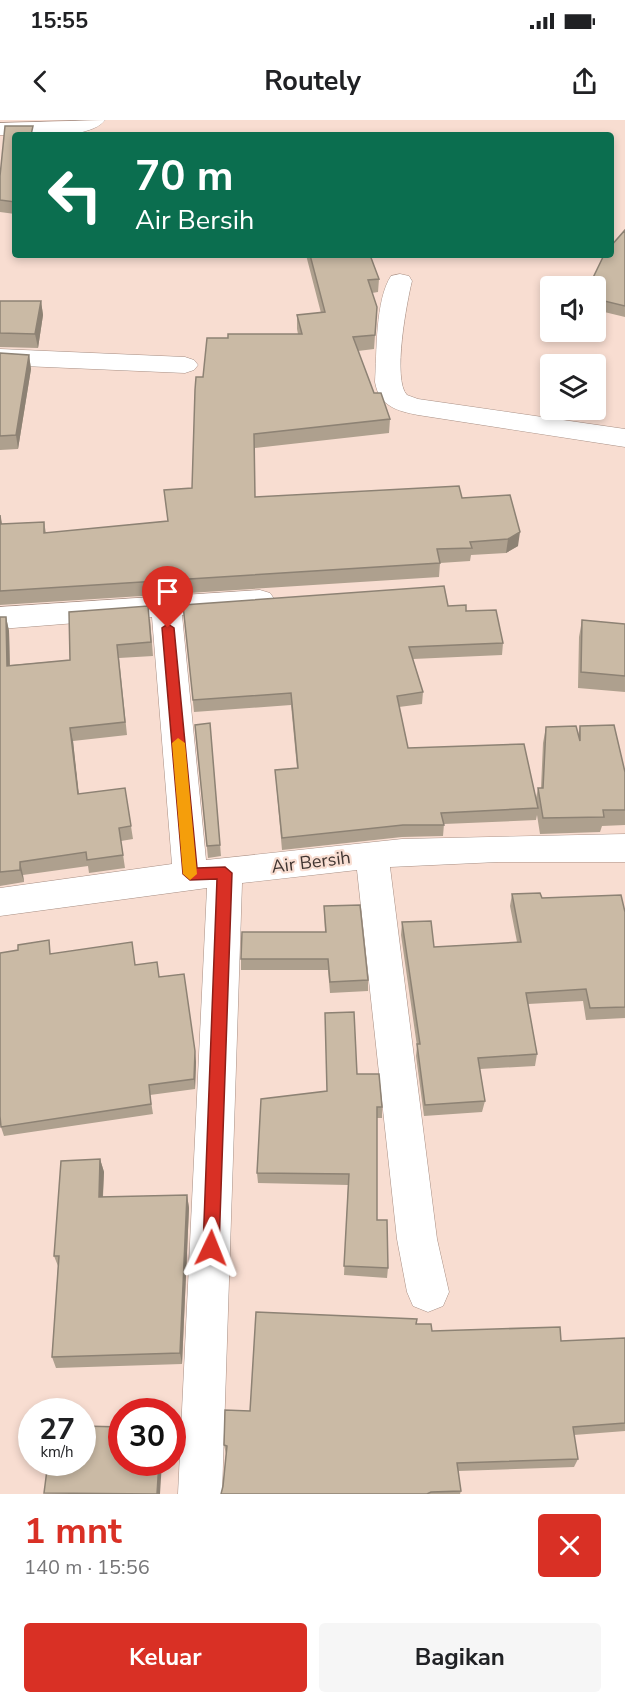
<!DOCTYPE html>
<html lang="id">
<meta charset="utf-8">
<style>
:root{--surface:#fff;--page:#f6f6f6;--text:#202124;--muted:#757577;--accent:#d93025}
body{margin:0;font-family:"Nunito Sans",sans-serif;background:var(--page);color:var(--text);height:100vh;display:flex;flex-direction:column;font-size:22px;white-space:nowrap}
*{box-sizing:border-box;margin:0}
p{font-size:20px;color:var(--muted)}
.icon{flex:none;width:33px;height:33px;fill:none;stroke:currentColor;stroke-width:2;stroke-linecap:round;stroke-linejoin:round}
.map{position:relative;height:1374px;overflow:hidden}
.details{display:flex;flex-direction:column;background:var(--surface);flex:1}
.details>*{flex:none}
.hud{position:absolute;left:12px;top:12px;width:602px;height:126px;border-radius:6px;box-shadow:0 3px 9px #0003;background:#0b6e4f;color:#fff;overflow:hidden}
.buttons{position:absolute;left:540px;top:156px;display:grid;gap:12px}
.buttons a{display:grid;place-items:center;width:66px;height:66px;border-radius:6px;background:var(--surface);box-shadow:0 3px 9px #0003;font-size:30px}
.speed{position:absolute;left:18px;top:1278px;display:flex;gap:12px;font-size:30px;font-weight:700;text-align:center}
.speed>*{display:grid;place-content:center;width:78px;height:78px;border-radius:50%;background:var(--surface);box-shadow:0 3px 9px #0003;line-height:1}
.speed small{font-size:15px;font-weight:400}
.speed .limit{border:9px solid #d22;background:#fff;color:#111}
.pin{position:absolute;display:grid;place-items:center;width:51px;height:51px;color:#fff;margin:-62px -26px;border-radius:50% 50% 50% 0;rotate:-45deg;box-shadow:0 0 6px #0007}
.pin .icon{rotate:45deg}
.me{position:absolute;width:66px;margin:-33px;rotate:2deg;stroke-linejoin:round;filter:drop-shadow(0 0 4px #0008)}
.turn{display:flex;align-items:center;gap:21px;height:126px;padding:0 24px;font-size:27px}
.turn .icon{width:78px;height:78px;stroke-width:2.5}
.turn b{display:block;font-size:42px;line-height:51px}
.round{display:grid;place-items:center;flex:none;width:63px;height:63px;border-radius:6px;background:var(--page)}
.summary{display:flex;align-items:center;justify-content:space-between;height:102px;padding:0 24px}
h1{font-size:36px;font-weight:700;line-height:45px;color:var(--accent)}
.primary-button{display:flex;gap:12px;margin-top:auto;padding:12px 24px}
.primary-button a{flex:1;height:69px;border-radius:6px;background:var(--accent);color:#fff;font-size:24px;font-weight:700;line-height:69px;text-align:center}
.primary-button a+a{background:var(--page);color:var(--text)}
.status{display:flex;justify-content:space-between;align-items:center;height:42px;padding:0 30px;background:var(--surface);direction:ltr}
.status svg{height:16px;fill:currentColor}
header{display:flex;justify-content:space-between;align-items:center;height:78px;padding:0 24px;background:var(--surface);font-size:27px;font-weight:700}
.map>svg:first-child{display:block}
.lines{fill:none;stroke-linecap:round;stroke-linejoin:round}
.minor-casing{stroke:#a78e83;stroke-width:1}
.minor{fill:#fff;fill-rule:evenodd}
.wall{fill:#aea08e}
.shaded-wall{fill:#8d8274}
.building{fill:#cabaa5;stroke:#8d8274;stroke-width:1.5}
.route{fill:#d93025;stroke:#8d1f18;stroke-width:1.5}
.slow{fill:#f59e0b}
.labels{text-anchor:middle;stroke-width:4.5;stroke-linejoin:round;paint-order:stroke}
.street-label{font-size:18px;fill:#403531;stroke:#f8ddd1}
</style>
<div class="status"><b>15:55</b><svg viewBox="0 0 49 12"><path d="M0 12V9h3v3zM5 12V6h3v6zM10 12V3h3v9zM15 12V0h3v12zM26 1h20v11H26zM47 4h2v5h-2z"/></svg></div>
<header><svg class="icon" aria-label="back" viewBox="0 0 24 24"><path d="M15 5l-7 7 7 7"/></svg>Routely<svg class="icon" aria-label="share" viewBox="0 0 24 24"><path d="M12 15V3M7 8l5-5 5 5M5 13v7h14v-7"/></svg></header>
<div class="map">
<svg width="625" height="1374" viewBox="0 0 625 1374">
<rect width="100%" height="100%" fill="#f8ddd1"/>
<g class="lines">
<defs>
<path id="minor" d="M 105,0 C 90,21 24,15 0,15 L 0,3 Z
M 400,154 L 409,156 L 412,161 C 407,181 392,260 407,275 L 418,279 L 625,309 L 625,327 L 418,295 C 397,291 379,286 375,262 C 377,233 375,180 391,156 Z
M 0,229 L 185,237 L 194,240 L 198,245 L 194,250 L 185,253 L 0,245 Z
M 260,470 L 270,473 L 275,480 L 270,487 L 182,495 L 206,740 L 402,719 L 625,714 L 625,742 L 498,742 L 390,747 L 437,1119 L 449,1172 L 443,1186 L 428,1192 L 413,1186 L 407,1172 L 397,1119 L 357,750 L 242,763 L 222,1374 L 178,1374 L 207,768 L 0,796 L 0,768 L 172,744 L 152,497 L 0,509 L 0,487 Z"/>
</defs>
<use href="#minor" class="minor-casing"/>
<use href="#minor" class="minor"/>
</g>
<path class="wall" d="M 15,15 L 15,94 L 0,92 L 0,56 Z
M 625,110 L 625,197 L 596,190 L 596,166 Z
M 306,135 L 370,135 L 379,159 L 378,172 L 372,173 L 377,187 L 374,229 L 358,231 L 374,273 L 390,299 L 389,313 L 255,328 L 255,377 L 462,378 L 518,426 L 506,433 L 471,435 L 470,441 L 440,443 L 439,457 L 0,485 L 0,395 L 2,404 L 44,402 L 46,413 L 168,401 L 164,370 L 192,368 L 203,257 L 228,218 L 298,214 L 297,209 L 297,195 L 321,193 Z
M 0,181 L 41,181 L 43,195 L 38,228 L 0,227 Z
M 0,233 L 29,235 L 31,249 L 18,329 L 0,330 Z
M 183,485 L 448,486 L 466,491 L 503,523 L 502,535 L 413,539 L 423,572 L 422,584 L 399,587 L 408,628 L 536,678 L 538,668 L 541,668 L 543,623 L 546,607 L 578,616 L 580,606 L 625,652 L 625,705 L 602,706 L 600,712 L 540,714 L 537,695 L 536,700 L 444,704 L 443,716 L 402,717 L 282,730 L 275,650 L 297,648 L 291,585 L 194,592 Z
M 0,497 L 6,497 L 9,511 L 10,545 L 70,540 L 150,499 L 153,536 L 119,538 L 127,615 L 73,621 L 79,674 L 125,668 L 133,719 L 121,721 L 125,748 L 89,753 L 88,746 L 23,755 L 24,762 L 0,766 Z
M 582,500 L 625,504 L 625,572 L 578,568 L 579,517 Z
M 210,603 L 221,736 L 208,738 L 196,616 Z
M 512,774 L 625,792 L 625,898 L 586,900 L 583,881 L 528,884 L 537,934 L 535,946 L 480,949 L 485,981 L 482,992 L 424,996 L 416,936 L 417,926 L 401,815 L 402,802 L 434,827 L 517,822 L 510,786 Z
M 324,786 L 368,860 L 368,871 L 330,873 L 328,850 L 241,850 L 241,839 L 325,812 Z
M 52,834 L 135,845 L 159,857 L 196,942 L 195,969 L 150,975 L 153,994 L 4,1016 L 1,1007 Z
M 357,954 L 382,987 L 382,998 L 377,998 L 377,1100 L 388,1148 L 387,1158 L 344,1155 L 348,1065 L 258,1063 L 257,1053 L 326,971 Z
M 100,1039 L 104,1052 L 103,1077 L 187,1075 L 189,1088 L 182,1244 L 56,1248 L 52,1237 L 58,1146 L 54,1136 Z
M 416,1204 L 432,1211 L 561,1221 L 625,1218 L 625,1311 L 574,1315 L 578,1339 L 574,1347 L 458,1351 L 461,1371 L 460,1374 L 221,1374 L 223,1366 L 226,1334 L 224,1325 L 250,1291 Z"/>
<path class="shaded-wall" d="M 41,181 L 43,195 L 38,228 L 35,214 Z
M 29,235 L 31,249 L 18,329 L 16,315 Z
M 520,412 L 518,426 L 506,433 L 508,419 Z
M 6,497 L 9,511 L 10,559 L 7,546 Z
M 70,608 L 73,621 L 80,688 L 78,674 Z
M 20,742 L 23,755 L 24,762 L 20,750 Z
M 195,931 L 196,942 L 195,969 L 194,959 Z
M 100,1039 L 104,1052 L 102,1090 L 99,1077 Z
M 187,1075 L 189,1088 L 182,1244 L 180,1233 Z
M 159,1342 L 162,1342 L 160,1374 L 157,1374 Z"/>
<path class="building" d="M 5,6 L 33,6 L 31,15 L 15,15 L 15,82 L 0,80 L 0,56 Z
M 625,110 L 625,186 L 596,179 L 596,166 L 589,166 L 604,135 L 610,135 L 610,127 Z
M 310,135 L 370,135 L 379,159 L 368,160 L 377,187 L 375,215 L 353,217 L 374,273 L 381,273 L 390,299 L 254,314 L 255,377 L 459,366 L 462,378 L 510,375 L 520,412 L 508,419 L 470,422 L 472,428 L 437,429 L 440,443 L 0,471 L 0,395 L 1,404 L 44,402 L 44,413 L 168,401 L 164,370 L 192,368 L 195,270 L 196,257 L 203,257 L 207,218 L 228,218 L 228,214 L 302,214 L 297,195 L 325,192 Z
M 0,181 L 41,181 L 35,214 L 0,213 Z
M 0,233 L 29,235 L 16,315 L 0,316 Z
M 444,466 L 448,486 L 466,485 L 466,491 L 496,490 L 503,523 L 409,527 L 423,572 L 397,576 L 408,628 L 524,624 L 538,688 L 441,693 L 444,705 L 403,705 L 282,718 L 275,650 L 298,648 L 291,573 L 193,580 L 183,485 Z
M 148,486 L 151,522 L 117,525 L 125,602 L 70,608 L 78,674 L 125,668 L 131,706 L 119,708 L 123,735 L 87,740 L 86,732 L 20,742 L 20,750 L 0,752 L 0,497 L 6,497 L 7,546 L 70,540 L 69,492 Z
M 582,500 L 625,504 L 625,556 L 581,552 Z
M 210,603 L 220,725 L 207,726 L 195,605 Z
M 614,605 L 625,652 L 625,690 L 603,690 L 604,697 L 543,698 L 538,668 L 543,668 L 546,607 L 576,606 L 580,621 L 580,606 Z
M 540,773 L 542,778 L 621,775 L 625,792 L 625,887 L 590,888 L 586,869 L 526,873 L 537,934 L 478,938 L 485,981 L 425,985 L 417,924 L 420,924 L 402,802 L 431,801 L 434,827 L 521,822 L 512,774 Z
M 360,785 L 368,860 L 330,862 L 328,839 L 241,839 L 242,812 L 326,812 L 324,786 Z
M 49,820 L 50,834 L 132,822 L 135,845 L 157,842 L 159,857 L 184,854 L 195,931 L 194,959 L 149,965 L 151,984 L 1,1007 L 0,996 L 0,833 L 18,830 L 18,825 Z
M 354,892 L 357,954 L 379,954 L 382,987 L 377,987 L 377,1100 L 387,1100 L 388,1148 L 344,1146 L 349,1054 L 257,1053 L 261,979 L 327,971 L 325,893 Z
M 100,1039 L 99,1077 L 187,1075 L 180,1233 L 52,1237 L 59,1136 L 54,1136 L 61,1041 Z
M 256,1192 L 417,1199 L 416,1204 L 431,1204 L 432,1211 L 560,1207 L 561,1221 L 625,1218 L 625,1303 L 573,1307 L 578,1339 L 457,1343 L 461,1371 L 431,1372 L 427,1374 L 221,1374 L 223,1366 L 227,1326 L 224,1325 L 225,1290 L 250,1291 Z
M 82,1306 L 122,1307 L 122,1342 L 159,1342 L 157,1374 L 44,1373 L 48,1342 L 82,1342 Z"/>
<path class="route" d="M 168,504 L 174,508 L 197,748 L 225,747 L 232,753 L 219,1128 L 217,1133 L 211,1136 L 205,1133 L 203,1128 L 217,759 L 190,760 L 183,754 L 162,508 Z"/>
<path class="slow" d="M 178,618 L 185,623 L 197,754 L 190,760 L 183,754 L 172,623 Z"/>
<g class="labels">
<g class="street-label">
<text transform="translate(311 742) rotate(-7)" y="6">Air Bersih</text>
</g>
</g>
</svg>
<div class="buttons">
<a><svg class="icon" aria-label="sound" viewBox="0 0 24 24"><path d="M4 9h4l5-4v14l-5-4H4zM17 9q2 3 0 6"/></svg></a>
<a><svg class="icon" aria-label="layers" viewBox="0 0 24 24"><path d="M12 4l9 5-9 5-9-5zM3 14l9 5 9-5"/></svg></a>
</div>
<div class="speed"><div>27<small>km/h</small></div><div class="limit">30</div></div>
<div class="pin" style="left:168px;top:508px;background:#d93025"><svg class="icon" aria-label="arrive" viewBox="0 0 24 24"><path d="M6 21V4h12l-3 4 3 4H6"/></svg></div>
<svg class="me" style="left:211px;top:1128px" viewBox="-20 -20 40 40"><path d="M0-17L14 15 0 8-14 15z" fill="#d93025" stroke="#fff" stroke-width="4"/></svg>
<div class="hud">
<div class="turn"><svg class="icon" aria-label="left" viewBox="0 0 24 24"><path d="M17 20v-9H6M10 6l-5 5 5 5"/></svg><div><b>70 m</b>Air Bersih</div></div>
</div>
</div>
<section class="details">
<div class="summary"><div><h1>1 mnt</h1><p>140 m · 15:56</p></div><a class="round" style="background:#d93025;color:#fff"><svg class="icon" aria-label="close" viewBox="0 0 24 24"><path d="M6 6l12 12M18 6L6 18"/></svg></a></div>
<div class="primary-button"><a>Keluar</a><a>Bagikan</a></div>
</section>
